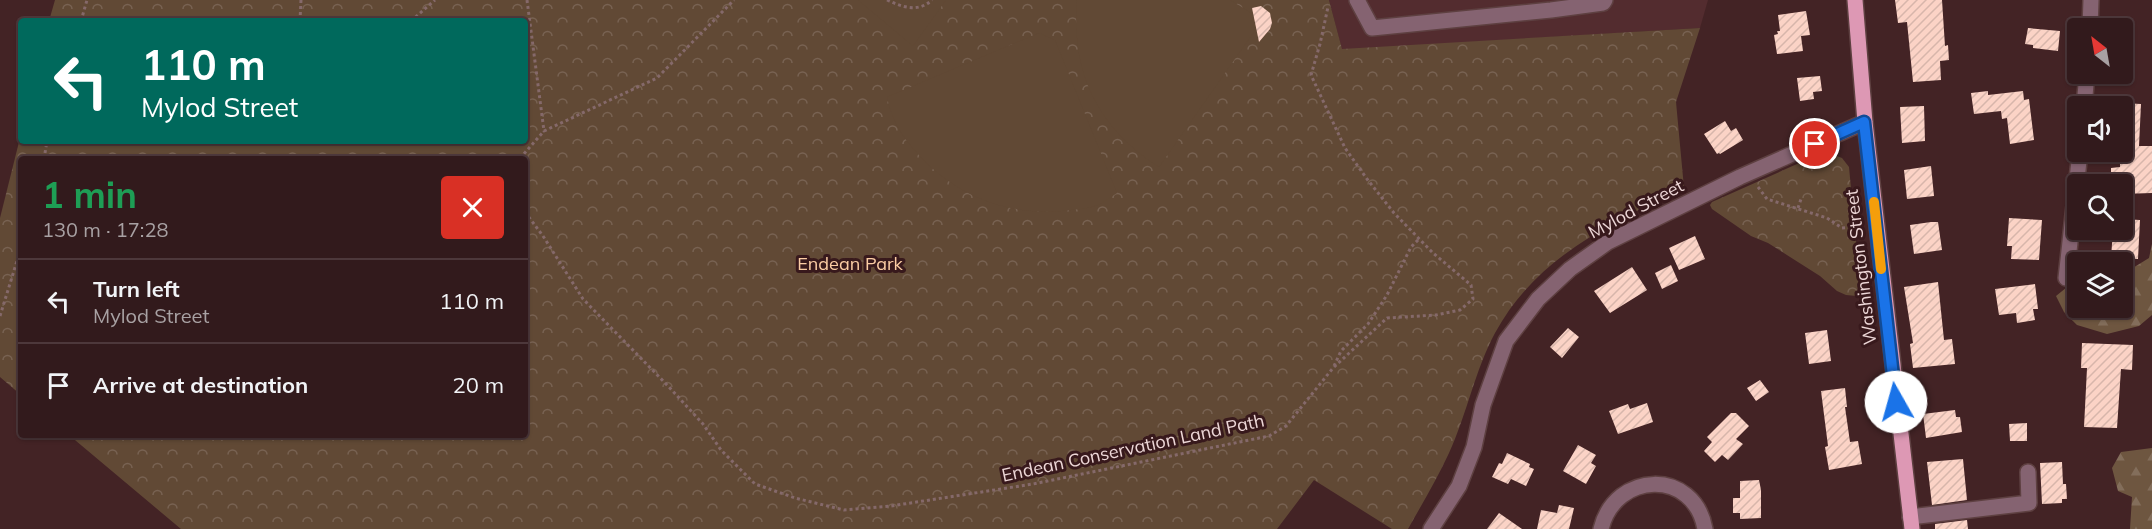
<!DOCTYPE html>
<meta charset="utf-8">
<style>
:root{--surface:#321a1c;--page:#3a2325;--text:#f1f3f6;--muted:#a8a1a3;--line:#4d383b}
body{margin:0;font-family:Mulish,sans-serif;background:var(--page);color:var(--text);height:100vh;display:flex;flex-direction:column;font-size:22px;white-space:nowrap}
*{box-sizing:border-box;margin:0}
p{font-size:20px;color:var(--muted)}
.icon{flex:none;width:33px;height:33px;fill:none;stroke:currentColor;stroke-width:2;stroke-linecap:round;stroke-linejoin:round}
.map{position:relative;flex:1;overflow:hidden}
.sheet{position:absolute;left:18px;top:156px;width:510px;height:282px;display:flex;flex-direction:column;background:var(--surface);border-radius:6px;box-shadow:0 2px 4px #0004,0 0 0 2px var(--line)}
.sheet>*{flex:none}
.top-card{position:absolute;left:18px;top:18px;width:510px;height:126px;border-radius:6px;box-shadow:0 2px 4px #0004,0 0 0 2px var(--line);background:#00695c;color:#fff;overflow:hidden}
.needle{width:39px;rotate:329deg}
.buttons{position:absolute;left:2067px;top:18px;display:grid;gap:12px}
.buttons a{display:grid;place-items:center;width:66px;height:66px;border-radius:6px;background:var(--surface);box-shadow:0 2px 4px #0004,0 0 0 2px var(--line);font-size:30px}
.pin{position:absolute;display:grid;place-items:center;width:51px;height:51px;color:#fff;margin:-26px;border:3px solid #fff;border-radius:50%;box-shadow:0 2px 6px #0007}
.me{position:absolute;width:66px;margin:-33px;rotate:353deg;stroke-linejoin:round;filter:drop-shadow(0 0 4px #0008)}
.turn{display:flex;align-items:center;gap:21px;height:126px;padding:0 24px;font-size:27px}
.turn .icon{width:78px;height:78px;stroke-width:2.5}
.turn b{display:block;font-size:42px;line-height:51px}
.round{display:grid;place-items:center;flex:none;width:63px;height:63px;border-radius:6px;background:var(--page)}
.headline{display:flex;align-items:center;justify-content:space-between;height:102px;padding:0 24px}
h1{font-size:36px;font-weight:700;line-height:45px;color:#1e9e55}
ul{padding:0;list-style:none}
li{display:flex;align-items:center;gap:18px;height:84px;padding:0 24px;border-top:2px solid var(--line)}
li div{flex:1}
li b{display:block;font-size:22px}
li em{font-style:normal}
.map>svg:first-child{display:block}
.built{fill:#532c2f}
.forest{fill:url(#forest-firs)}
.park{fill:url(#park-crowns)}
.garden{fill:#614935}
.building{fill:url(#building-hatch)}
.lines{fill:none;stroke-linecap:round;stroke-linejoin:round}
.minor-casing{stroke:#5e4041;stroke-width:18}
.major-casing{stroke:#5e4041;stroke-width:18}
.path{stroke:#85696a;stroke-width:3;stroke-dasharray:3 3;stroke-linecap:butt}
.minor{stroke:#856371;stroke-width:15}
.major{stroke:#dd98b4;stroke-width:15}
.route-casing{stroke:#114b97;stroke-width:15}
.route{stroke:#1a73e8;stroke-width:10}
.slow{stroke:#f59e0b;stroke-width:10}
.labels{text-anchor:middle;stroke-width:6;stroke-linejoin:round;paint-order:stroke}
.street-label{font-size:18px;fill:#edd7d7;stroke:#38191c}
.park-label{font-size:18px;fill:#fccda4;stroke:#38191c}
</style>
<div class="map">
<svg width="2152" height="529" viewBox="0 0 2152 529">
<defs>
<pattern id="forest-firs" width="22" height="20" patternUnits="userSpaceOnUse" patternTransform="scale(1.5)"><rect width="22" height="20" fill="#6e5640"/><path d="M5 1l3.5 6h-7zM16 11l3.5 6h-7z" fill="#836e5b"/></pattern>
<pattern id="park-crowns" width="20" height="18" patternUnits="userSpaceOnUse" patternTransform="scale(1.5)"><rect width="20" height="18" fill="#614935"/><path d="M2 6a3 3 0 1 1 6 0M12 15a3 3 0 1 1 6 0" fill="none" stroke="#786252"/></pattern>
<pattern id="building-hatch" width="6" height="6" patternUnits="userSpaceOnUse" patternTransform="scale(1.5)"><rect width="6" height="6" fill="#fbd3c6"/><path d="M-1 1l2-2M0 6l6-6M5 7l2-2" fill="none" stroke="#d7b6ab"/></pattern>
</defs>
<rect width="100%" height="100%" fill="#432325"/>
<path class="built" d="M 1329,0 L 1708,0 L 1700,28 L 1342,50 Z"/>
<path class="forest" d="M 2152,244 L 2152,315 L 2139,326 L 2107,334 L 2077,325 L 2064,312 L 2056,296 L 2077,279 L 2078,308 L 2122,308 L 2123,274 L 2149,258 Z
M 2152,448 L 2152,529 L 2130,529 L 2132,497 L 2118,491 L 2112,468 L 2121,452 Z"/>
<path class="park" d="M 55,0 L 1329,0 L 1342,49 L 1700,28 L 1676,102 L 1684,188 C 1611,223 1536,257 1495,333 C 1475,370 1467,414 1449,453 C 1437,479 1422,504 1408,529 L 1392,529 L 1314,480 L 1277,529 L 181,529 L 69,435 L 525,435 L 525,159 L 21,159 L 21,395 L 0,377 L 0,218 L 21,134 L 21,141 L 525,141 L 525,21 L 49,21 Z
M 1831,154 L 1842,158 L 1849,167 L 1859,275 L 1857,296 L 1846,295 L 1837,291 L 1820,276 L 1768,243 L 1751,236 L 1712,209 L 1710,205 L 1712,202 L 1815,156 Z"/>
<path class="garden" d="M 858,0 L 946,0 L 913,46 Z
M 1077,0 L 1230,0 L 1253,14 L 1256,29 L 1159,167 C 1097,127 1071,73 1077,0 Z
M 1039,33 L 1055,40 L 1117,193 C 1112,196 1107,200 1102,203 C 1093,208 1081,209 1071,210 C 1012,218 956,197 917,153 C 902,137 891,118 887,97 Z"/>
<path class="building" d="M 1895,0 L 1942,0 L 1945,46 L 1948,45 L 1949,60 L 1940,61 L 1941,80 L 1913,82 L 1907,22 L 1898,23 Z
M 1261,6 L 1270,13 L 1272,23 L 1270,29 L 1259,42 L 1252,8 Z
M 1806,11 L 1810,35 L 1801,36 L 1803,51 L 1777,54 L 1774,35 L 1778,34 L 1777,31 L 1780,31 L 1778,15 Z
M 2028,28 L 2060,31 L 2058,51 L 2033,48 L 2033,45 L 2025,44 Z
M 1820,76 L 1822,91 L 1813,92 L 1814,99 L 1800,101 L 1797,78 Z
M 1988,91 L 1988,95 L 2023,91 L 2024,100 L 2029,99 L 2034,140 L 2010,144 L 2007,118 L 2002,119 L 2001,111 L 1974,114 L 1971,93 Z
M 2122,103 L 2141,104 L 2139,146 L 2152,146 L 2152,193 L 2122,194 L 2122,184 L 2111,184 L 2111,168 L 2120,167 L 2120,152 L 2122,152 Z
M 1924,106 L 1925,141 L 1902,143 L 1900,107 Z
M 1725,121 L 1731,131 L 1736,128 L 1743,140 L 1720,154 L 1719,153 L 1717,154 L 1704,134 Z
M 1931,166 L 1934,196 L 1907,199 L 1904,170 Z
M 2009,218 L 2042,220 L 2039,260 L 2011,259 L 2012,246 L 2007,246 Z
M 2122,219 L 2140,220 L 2138,259 L 2111,258 L 2113,230 L 2122,230 Z
M 1931,222 L 1938,222 L 1942,250 L 1914,254 L 1910,225 Z
M 1695,236 L 1705,259 L 1679,270 L 1669,248 Z
M 1671,265 L 1678,281 L 1662,289 L 1655,273 Z
M 1632,267 L 1647,290 L 1610,313 L 1594,291 Z
M 1938,282 L 1944,340 L 1952,339 L 1955,364 L 1913,368 L 1910,344 L 1913,343 L 1904,287 Z
M 2035,284 L 2038,309 L 2033,309 L 2035,320 L 2017,323 L 2016,313 L 1999,315 L 1995,289 Z
M 1568,328 L 1579,337 L 1562,358 L 1550,347 Z
M 1827,330 L 1831,361 L 1809,364 L 1805,333 Z
M 2082,343 L 2133,345 L 2132,370 L 2121,369 L 2117,428 L 2084,427 L 2087,368 L 2081,368 Z
M 1760,380 L 1769,392 L 1756,401 L 1747,388 Z
M 1845,388 L 1847,407 L 1845,407 L 1850,442 L 1858,441 L 1862,464 L 1829,470 L 1825,447 L 1828,446 L 1821,391 Z
M 1647,403 L 1653,422 L 1618,434 L 1609,411 L 1628,404 L 1630,409 Z
M 1955,410 L 1956,417 L 1960,417 L 1962,432 L 1926,438 L 1923,414 Z
M 1731,413 L 1736,413 L 1749,426 L 1736,439 L 1743,444 L 1728,460 L 1722,455 L 1715,462 L 1704,451 L 1712,442 L 1707,437 Z
M 2027,423 L 2027,441 L 2010,441 L 2009,424 Z
M 1578,445 L 1596,455 L 1591,463 L 1596,466 L 1586,484 L 1563,471 Z
M 1507,453 L 1530,464 L 1529,467 L 1534,469 L 1526,486 L 1511,479 L 1508,484 L 1492,477 L 1499,463 L 1502,464 Z
M 1963,459 L 1967,500 L 1932,505 L 1927,462 Z
M 2062,462 L 2063,484 L 2066,484 L 2067,499 L 2062,499 L 2062,503 L 2042,504 L 2040,463 Z
M 1759,480 L 1761,490 L 1761,518 L 1740,519 L 1740,513 L 1733,513 L 1733,498 L 1740,498 L 1740,481 Z
M 1559,505 L 1574,508 L 1569,529 L 1537,529 L 1541,510 L 1557,513 Z
M 1499,513 L 1522,529 L 1487,529 Z
M 1967,520 L 1968,529 L 1935,529 L 1935,524 Z"/>
<g class="lines">
<defs>
<path id="minor" d="M 1357,0 L 1372,28 L 1551,10 L 1603,3 L 1605,0
M 2090,28 L 2091,0
M 2084,106 L 2087,74
M 2066,278 L 2080,152
M 1910,517 L 2029,503 L 2028,472
M 1431,529 L 1459,486 L 1474,447 L 1483,405 L 1506,341 L 1538,299 L 1570,269 L 1608,242 L 1740,177 L 1865,122
M 1601,529 C 1615,471 1694,468 1705,529"/>
<path id="major" d="M 1855,0 L 1865,122 L 1912,529"/>
</defs>
<use href="#minor" class="minor-casing"/>
<use href="#major" class="major-casing"/>
<path class="path" d="M 527,0 L 544,131 L 657,78 L 734,0
M 887,0 C 902,7 918,13 932,0
M 81,21 L 87,0
M 300,21 L 301,0
M 411,21 L 435,0
M 44,159 L 47,141
M 522,159 L 522,156 L 544,131
M 1758,187 L 1767,199 L 1827,218 L 1842,228 L 1856,227
M 1798,208 L 1801,199
M 525,212 L 543,236 L 583,299 L 669,387 L 703,424 L 721,450 L 755,484 L 795,498 L 844,510 L 891,506 L 1033,484 L 1269,436 L 1286,426 L 1333,368 L 1387,318 L 1436,315 L 1460,310 L 1473,299 L 1471,285 L 1433,253 L 1394,213 L 1367,179 L 1345,148 L 1311,75 L 1320,44 L 1328,7
M 0,316 L 21,248
M 1334,366 L 1341,351 L 1368,324 L 1387,295 L 1411,247 L 1419,239"/>
<use href="#minor" class="minor"/>
<use href="#major" class="major"/>
</g>
<g class="lines">
<defs>
<path id="route" d="M 1815,144 L 1864,122 L 1896,402"/>
</defs>
<use href="#route" class="route-casing"/>
<use href="#route" class="route"/>
<path class="slow" d="M 1874,202 L 1881,269"/>
</g>
<g class="labels">
<g class="street-label">
<text transform="translate(1636 209) rotate(-28)" y="6">Mylod Street</text>
<text transform="translate(1861 267) rotate(-97)" y="6">Washington Street</text>
<text transform="translate(1133 448) rotate(-12)" y="6">Endean Conservation Land Path</text>
</g>
<g class="park-label">
<text x="850" y="270">Endean Park</text>
</g>
</g>
</svg>
<div class="buttons">
<a><svg class="needle" viewBox="-14 -14 28 28"><path d="M0-13l5 13h-10z" fill="#e53935"/><path d="M0 13l5-13h-10z" fill="#a8a1a3"/></svg></a>
<a><svg class="icon" aria-label="sound" viewBox="0 0 24 24"><path d="M4 9h4l5-4v14l-5-4H4zM17 9q2 3 0 6"/></svg></a>
<a><svg class="icon" aria-label="search" viewBox="0 0 24 24"><circle cx="10" cy="10" r="6"/><path d="M15 15l6 6"/></svg></a>
<a><svg class="icon" aria-label="layers" viewBox="0 0 24 24"><path d="M12 4l9 5-9 5-9-5zM3 14l9 5 9-5"/></svg></a>
</div>
<div class="pin" style="left:1815px;top:144px;background:#d93025"><svg class="icon" aria-label="arrive" viewBox="0 0 24 24"><path d="M6 21V4h12l-3 4 3 4H6"/></svg></div>
<svg class="me" style="left:1896px;top:402px" viewBox="-20 -20 40 40"><circle r="19" fill="#fff"/><path d="M0-13L10 11 0 6-10 11z" fill="#1a73e8"/></svg>
<div class="top-card">
<div class="turn"><svg class="icon" aria-label="left" viewBox="0 0 24 24"><path d="M17 20v-9H6M10 6l-5 5 5 5"/></svg><div><b>110 m</b>Mylod Street</div></div>
</div>
<section class="sheet">
<div class="headline"><div><h1>1 min</h1><p>130 m · 17:28</p></div><a class="round" style="background:#d93025;color:#fff"><svg class="icon" aria-label="close" viewBox="0 0 24 24"><path d="M6 6l12 12M18 6L6 18"/></svg></a></div>
<ul>
<li><svg class="icon" aria-label="left" viewBox="0 0 24 24"><path d="M17 20v-9H6M10 6l-5 5 5 5"/></svg><div><b>Turn left</b><p>Mylod Street</p></div><em>110 m</em></li>
<li><svg class="icon" aria-label="arrive" viewBox="0 0 24 24"><path d="M6 21V4h12l-3 4 3 4H6"/></svg><div><b>Arrive at destination</b></div><em>20 m</em></li>
</ul>
</section>
</div>
